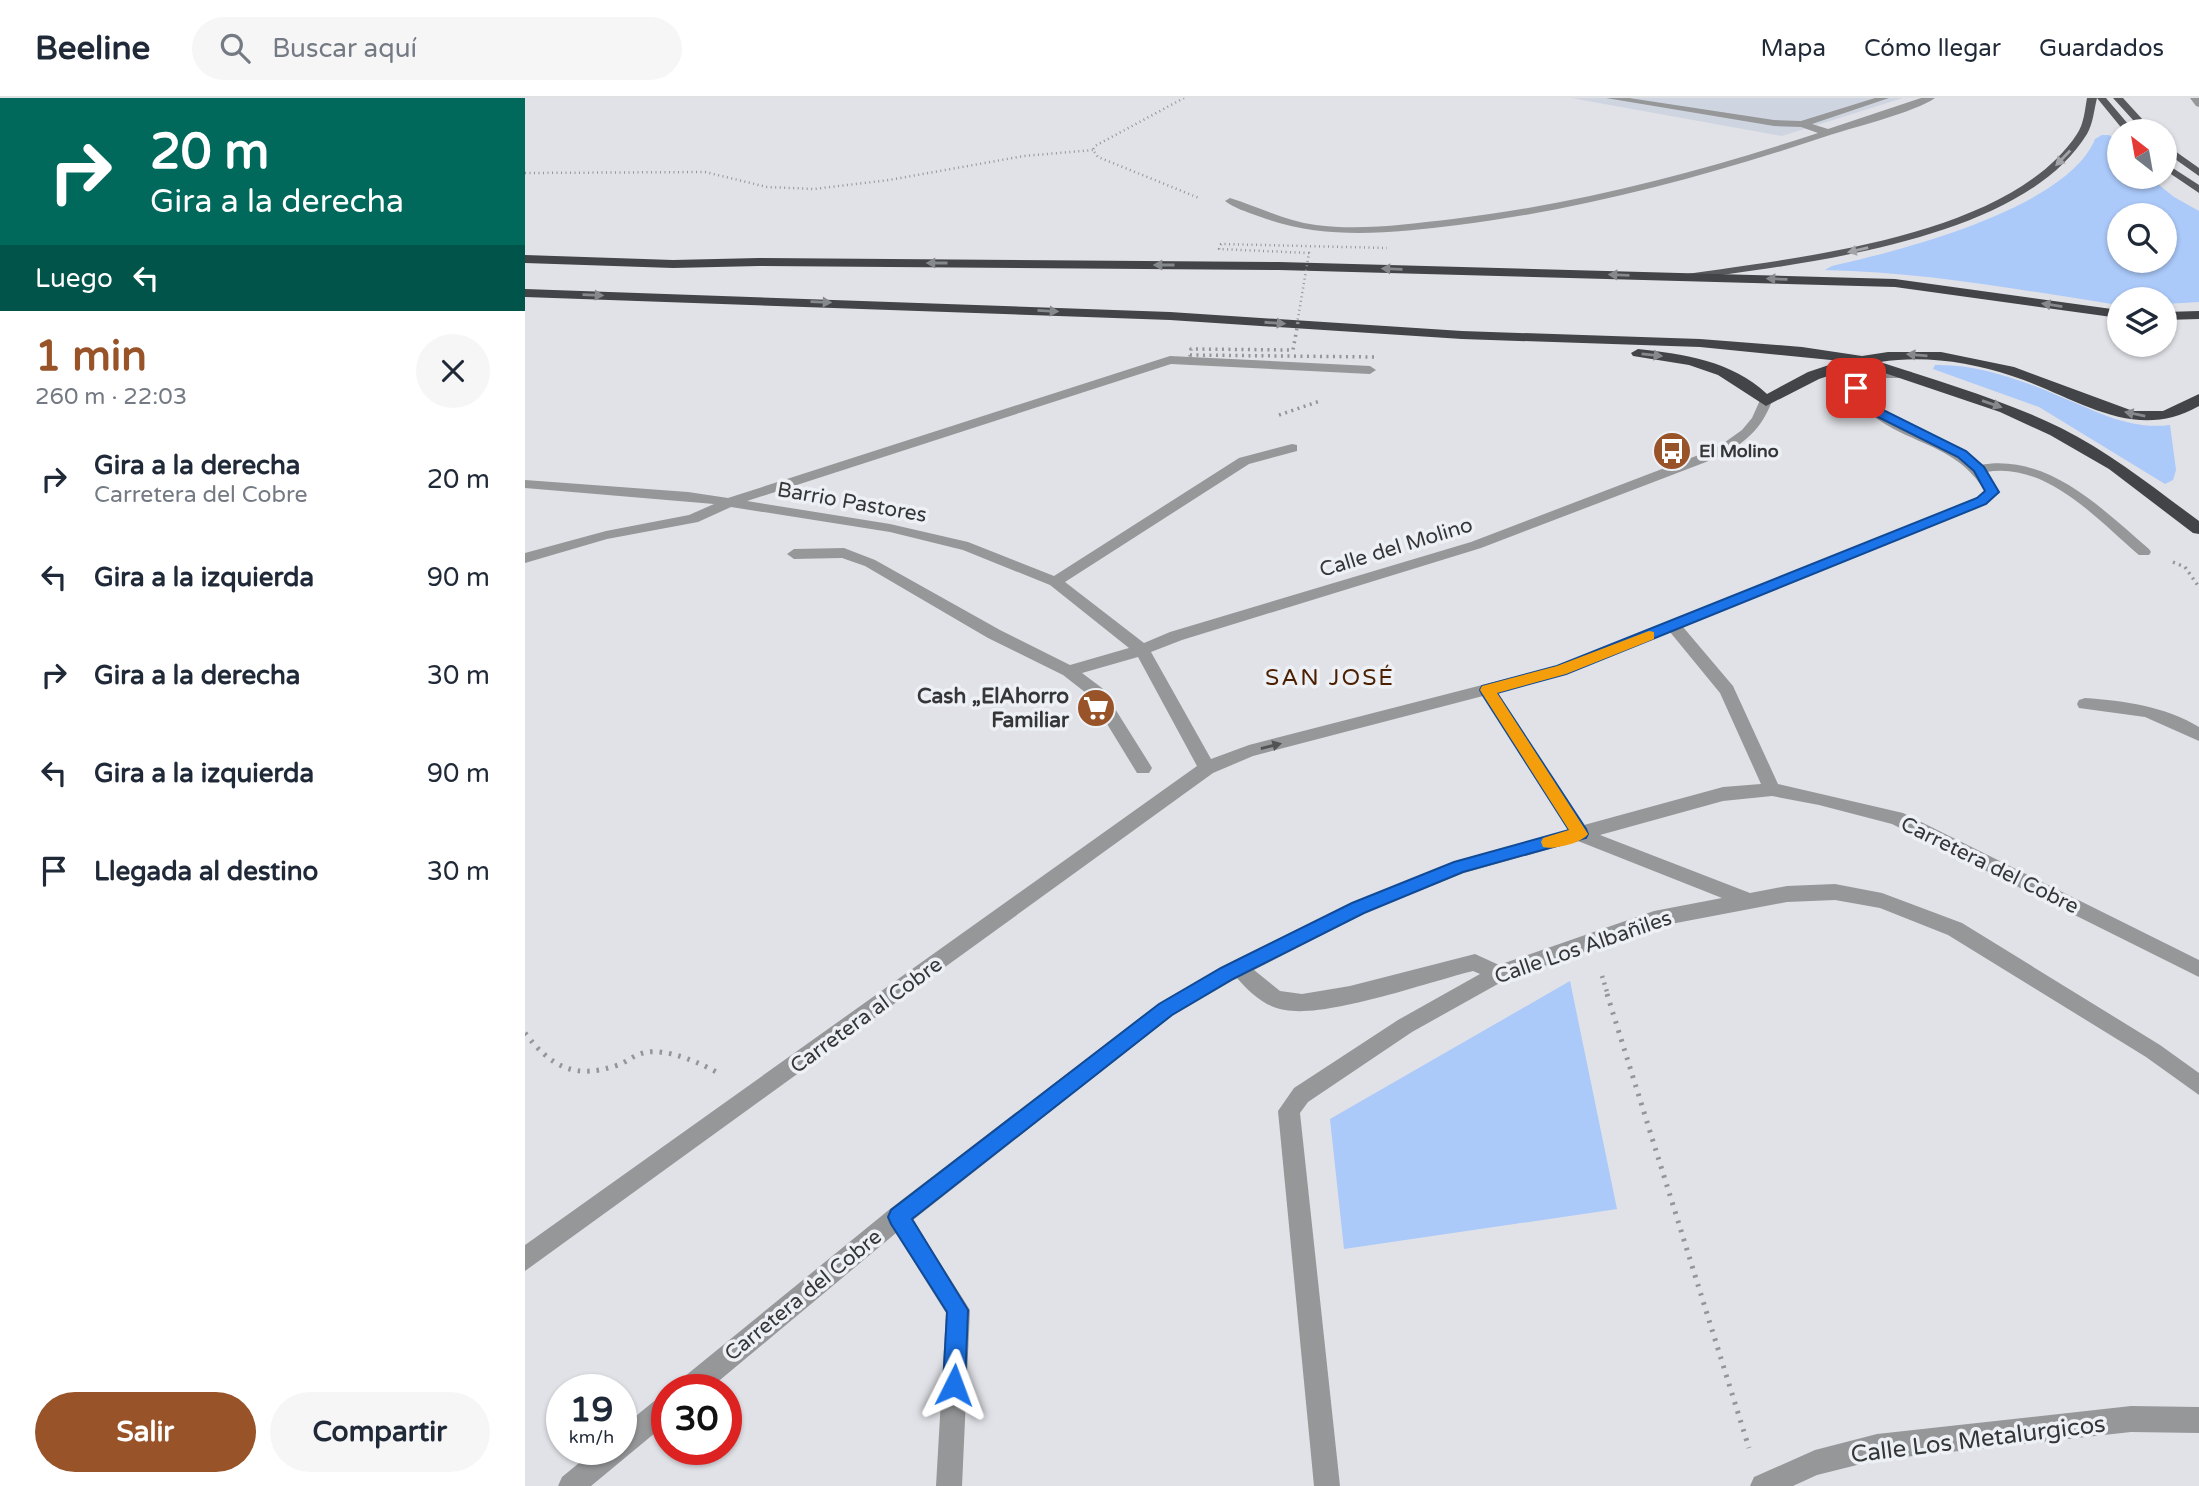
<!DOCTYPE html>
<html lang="es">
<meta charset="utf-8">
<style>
:root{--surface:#fff;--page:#f6f6f7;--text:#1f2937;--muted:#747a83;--line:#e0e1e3;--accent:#995329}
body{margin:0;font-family:"Varela Round",sans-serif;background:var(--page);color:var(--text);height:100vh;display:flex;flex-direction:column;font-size:26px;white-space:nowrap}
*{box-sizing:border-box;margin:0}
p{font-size:23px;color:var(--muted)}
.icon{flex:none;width:38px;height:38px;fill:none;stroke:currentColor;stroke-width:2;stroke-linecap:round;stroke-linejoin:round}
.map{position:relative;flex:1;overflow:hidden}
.details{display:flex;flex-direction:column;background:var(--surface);width:525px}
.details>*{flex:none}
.top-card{background:#00695c;color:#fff;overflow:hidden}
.needle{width:46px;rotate:329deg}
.fabs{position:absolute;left:1582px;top:21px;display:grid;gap:14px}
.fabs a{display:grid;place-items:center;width:70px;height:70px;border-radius:50%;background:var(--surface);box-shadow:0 2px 5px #0004;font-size:35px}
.speed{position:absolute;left:21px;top:1276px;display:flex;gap:14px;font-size:35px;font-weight:700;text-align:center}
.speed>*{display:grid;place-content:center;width:91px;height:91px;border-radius:50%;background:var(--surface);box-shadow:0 2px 5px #0004;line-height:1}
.speed small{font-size:18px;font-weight:400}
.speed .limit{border:10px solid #d22;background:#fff;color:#111}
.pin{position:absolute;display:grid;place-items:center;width:60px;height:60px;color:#fff;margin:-30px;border-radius:14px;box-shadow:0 4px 10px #0006}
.me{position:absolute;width:77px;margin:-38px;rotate:3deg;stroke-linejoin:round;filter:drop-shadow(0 0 5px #0008)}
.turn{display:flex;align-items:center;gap:24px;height:147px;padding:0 35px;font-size:32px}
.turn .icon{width:91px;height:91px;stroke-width:2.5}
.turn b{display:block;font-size:49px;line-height:60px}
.then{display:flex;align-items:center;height:66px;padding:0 35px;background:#0003;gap:14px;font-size:26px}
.round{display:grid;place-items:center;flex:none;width:74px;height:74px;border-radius:37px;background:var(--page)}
.headline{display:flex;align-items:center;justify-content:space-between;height:119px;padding:0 35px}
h1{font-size:42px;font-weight:800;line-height:52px;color:var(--accent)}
.cta{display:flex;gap:14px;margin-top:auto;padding:14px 35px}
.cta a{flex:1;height:80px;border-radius:42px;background:var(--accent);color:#fff;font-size:28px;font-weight:800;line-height:80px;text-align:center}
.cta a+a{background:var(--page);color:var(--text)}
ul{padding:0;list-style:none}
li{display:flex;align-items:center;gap:21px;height:98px;padding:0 35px}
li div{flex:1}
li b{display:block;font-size:26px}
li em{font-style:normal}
header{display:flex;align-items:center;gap:42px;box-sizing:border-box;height:98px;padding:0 35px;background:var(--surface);border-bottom:2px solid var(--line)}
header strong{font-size:33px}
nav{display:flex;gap:38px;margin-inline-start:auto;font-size:24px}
.search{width:490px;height:63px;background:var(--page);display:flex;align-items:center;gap:18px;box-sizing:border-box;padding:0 24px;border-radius:38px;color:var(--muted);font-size:26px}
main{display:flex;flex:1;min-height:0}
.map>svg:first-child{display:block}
.built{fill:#cfd5e0}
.green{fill:#abc9f9;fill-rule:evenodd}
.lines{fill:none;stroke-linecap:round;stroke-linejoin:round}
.path-far3{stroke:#939598;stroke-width:2.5;stroke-dasharray:1 3.5;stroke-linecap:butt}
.path-far2{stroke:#939598;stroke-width:3.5;stroke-dasharray:2 4.5;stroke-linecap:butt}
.path-far1{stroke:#939598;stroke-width:4.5;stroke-dasharray:2 5;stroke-linecap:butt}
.path{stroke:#939598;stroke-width:5;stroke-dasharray:2.5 7;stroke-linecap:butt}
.minor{fill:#969799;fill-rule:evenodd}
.major{fill:#58595c;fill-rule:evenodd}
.highway{fill:#424447;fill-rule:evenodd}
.path-bridge-far1{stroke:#939598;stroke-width:2.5;stroke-dasharray:1 3.5;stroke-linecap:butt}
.path-bridge{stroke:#939598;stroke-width:3.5;stroke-dasharray:2 4.5;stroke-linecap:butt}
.oneway{fill:#a2a4a8}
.oneway2{fill:#86898c}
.oneway3{fill:#525354}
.route{fill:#1a73e8;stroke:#114b97;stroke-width:2}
.slow{fill:#f59e0b}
.labels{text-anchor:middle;stroke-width:7;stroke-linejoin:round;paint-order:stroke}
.far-poi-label{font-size:18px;font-weight:bold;fill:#353637;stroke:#edf0f4;text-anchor:start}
.street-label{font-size:21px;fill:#353637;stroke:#edf0f4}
.poi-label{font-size:21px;font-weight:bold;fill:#353637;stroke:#edf0f4;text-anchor:end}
.neighbourhood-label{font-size:23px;letter-spacing:2px;fill:#4c1f00;stroke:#edf0f4}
.near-street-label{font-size:24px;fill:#353637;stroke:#edf0f4}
</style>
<header>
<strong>Beeline</strong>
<div class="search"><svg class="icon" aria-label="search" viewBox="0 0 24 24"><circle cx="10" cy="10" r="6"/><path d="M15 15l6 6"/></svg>Buscar aquí</div>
<nav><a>Mapa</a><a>Cómo llegar</a><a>Guardados</a></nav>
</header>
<main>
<section class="details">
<div class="top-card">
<div class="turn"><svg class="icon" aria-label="right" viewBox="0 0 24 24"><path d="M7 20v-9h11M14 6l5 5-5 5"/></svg><div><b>20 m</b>Gira a la derecha</div></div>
<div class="then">Luego<svg class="icon" aria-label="left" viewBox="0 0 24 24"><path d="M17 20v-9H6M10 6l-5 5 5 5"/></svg></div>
</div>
<div class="headline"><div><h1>1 min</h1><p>260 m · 22:03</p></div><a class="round"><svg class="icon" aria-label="close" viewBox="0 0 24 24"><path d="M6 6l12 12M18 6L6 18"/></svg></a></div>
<ul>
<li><svg class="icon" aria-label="right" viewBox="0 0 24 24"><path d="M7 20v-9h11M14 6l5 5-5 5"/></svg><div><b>Gira a la derecha</b><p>Carretera del Cobre</p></div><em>20 m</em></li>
<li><svg class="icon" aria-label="left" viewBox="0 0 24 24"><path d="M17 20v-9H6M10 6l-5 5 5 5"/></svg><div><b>Gira a la izquierda</b></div><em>90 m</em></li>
<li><svg class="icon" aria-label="right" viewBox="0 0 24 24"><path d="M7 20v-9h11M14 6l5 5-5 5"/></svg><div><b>Gira a la derecha</b></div><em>30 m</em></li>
<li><svg class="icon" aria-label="left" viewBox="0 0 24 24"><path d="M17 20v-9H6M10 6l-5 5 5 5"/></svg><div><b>Gira a la izquierda</b></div><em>90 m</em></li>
<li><svg class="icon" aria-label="arrive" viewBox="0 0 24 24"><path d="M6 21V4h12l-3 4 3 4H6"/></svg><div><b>Llegada al destino</b></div><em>30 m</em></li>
</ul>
<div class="cta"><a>Salir</a><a>Compartir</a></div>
</section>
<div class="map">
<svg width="1674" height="1388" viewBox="0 0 1674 1388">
<rect width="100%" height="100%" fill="#e0e2e7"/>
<path class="built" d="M 1046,0 L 1378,0 L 1257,38 Z"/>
<path class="green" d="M 1577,37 L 1584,37 L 1594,45 L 1594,79 L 1624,79 L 1649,99 L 1674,113 L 1674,204 L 1640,206 L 1640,201 L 1594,201 L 1594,206 L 1587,206 C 1491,191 1398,174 1300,172 L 1307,168 C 1374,153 1543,110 1570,41 ZM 1594,117 L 1640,117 L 1640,163 L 1594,163 Z
M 1410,267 C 1453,266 1497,282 1536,299 C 1573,314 1605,332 1645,327 L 1651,372 L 1648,382 L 1640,386 L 1514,309 L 1408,271 Z
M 1045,883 L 1092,1111 L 819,1151 L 805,1021 Z"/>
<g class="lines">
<path class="path-far3" d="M 659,0 L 570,48 L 568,52 L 573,59 L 674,100
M 0,75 L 180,74 L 242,89 L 289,91 L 364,82 L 499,58 L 568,52"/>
<path class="path-far2" d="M 754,317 L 795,303
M 1648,464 L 1660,469 L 1674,489"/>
<path class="path-far1" d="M 1077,878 L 1083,897"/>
<path class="path" d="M 1082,896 L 1224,1350
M 0,935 C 26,969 50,982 93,967 C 102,964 109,957 118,955 C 140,949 176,965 195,976"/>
<path class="minor" d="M 1081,0 L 1104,0 L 1249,22 L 1276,23 L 1350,0 L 1364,0 L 1287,26 L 1303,31 L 1396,0 L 1410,0 C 1390,14 1330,29 1305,37 C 1183,78 1060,111 933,127 C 865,135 799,143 733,118 C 722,114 709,110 700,103 L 705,100 C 734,109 760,123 791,127 C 836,133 883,126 928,121 C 1053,106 1174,74 1293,35 L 1276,29 L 1249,28 Z
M 1665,0 L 1674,0 L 1674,9 L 1671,8 Z
M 645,258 L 845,268 L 851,272 L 845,276 L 646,266 L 222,403 L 365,426 L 443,444 L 529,478 L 714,360 L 767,346 L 772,347 L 772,353 L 724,366 L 540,484 L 619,545 L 645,534 L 946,444 L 1171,358 L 1196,347 L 1217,332 L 1227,320 L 1236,300 L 1246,300 L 1247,303 C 1235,336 1212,351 1181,364 L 956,450 L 657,542 L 626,554 L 686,661 L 724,647 L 1031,568 L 1452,400 L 1460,393 C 1430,344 1380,347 1341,312 C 1334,306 1330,297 1325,290 C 1340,272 1365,270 1387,274 L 1387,280 L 1355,280 L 1338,291 C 1367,331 1419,335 1455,367 C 1523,355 1576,410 1624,451 L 1626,454 L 1624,457 L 1614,457 C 1573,422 1521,363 1461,374 L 1474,394 L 1462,406 L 1158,529 L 1208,588 L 1253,686 L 1378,715 L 1674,862 L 1674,879 L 1367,726 L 1294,707 L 1247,698 L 1198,703 L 1075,737 L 1225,795 L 1262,788 L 1310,786 L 1357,795 L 1437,825 L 1635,947 L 1674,975 L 1674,997 L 1621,959 L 1423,837 L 1355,810 L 1310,802 L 1262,804 L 1130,829 L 980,882 L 887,934 L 783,1004 L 775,1015 L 815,1388 L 789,1388 L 753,1013 L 769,990 L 873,922 L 955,876 L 948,873 C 903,884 803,920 760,912 C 740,909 725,895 712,880 L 647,918 L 388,1122 L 445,1212 L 437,1388 L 411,1388 L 421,1215 L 371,1135 L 183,1292 L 151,1292 L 154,1283 L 365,1111 L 633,906 L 708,863 L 826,805 L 928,764 L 1043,732 L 958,598 L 728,658 L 688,675 L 0,1173 L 0,1147 L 672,668 L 613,559 L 557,575 L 577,590 L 624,665 L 627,670 L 624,675 L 612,675 L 565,598 L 538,577 L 463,540 L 340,468 L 317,460 L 269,461 L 262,456 L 269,451 L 319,450 L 350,462 L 475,532 L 545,567 L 604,550 L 525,487 L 438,452 L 365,434 L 206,409 L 173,424 L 82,441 L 0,465 L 0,455 L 81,433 L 164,417 L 189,406 L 0,390 L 0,382 L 163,394 L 203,400 ZM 1145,534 L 1195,595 L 1236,686 L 1198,689 L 1059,727 L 972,594 L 1042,576 ZM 1053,743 L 1197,800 L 1129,813 L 974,867 L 950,856 L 825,888 L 777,896 L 755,893 L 729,872 L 840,815 L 939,775 Z
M 1560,600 C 1600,603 1639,608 1674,629 L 1674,643 L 1620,619 L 1554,610 L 1552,606 L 1554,602 Z
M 142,1297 L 142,1325 L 66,1388 L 33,1388 L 37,1379 L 71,1351 L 96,1351 L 96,1330 L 133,1300 Z
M 1606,1308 L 1674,1309 L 1674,1335 L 1606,1334 L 1352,1362 L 1292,1377 L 1268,1388 L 1225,1388 L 1229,1379 L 1290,1352 L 1352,1336 Z"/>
<path class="major" d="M 1562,0 L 1581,0 L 1609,33 L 1599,33 L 1572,0 C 1569,12 1568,26 1562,36 C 1496,144 1277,165 1162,182 L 1156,179 L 1162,176 C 1276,159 1484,139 1552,36 C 1559,26 1560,11 1562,0 Z
M 1588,0 L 1598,0 L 1628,33 L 1618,33 Z
M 1640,46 L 1674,70 L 1674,78 L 1640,54 Z
M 1640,65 L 1674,87 L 1674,95 L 1640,72 Z"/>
<path class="highway" d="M 0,157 L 148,162 L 234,160 L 754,164 L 1370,181 L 1594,212 L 1594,220 L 1370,189 L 754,172 L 234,168 L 148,170 L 0,165 Z
M 0,191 L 645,214 L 937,233 L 1175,241 L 1277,249 L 1337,258 L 1363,254 L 1416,254 L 1489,269 L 1608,313 L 1638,313 L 1674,296 L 1674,308 C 1608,346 1550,298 1487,278 C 1445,264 1399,257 1355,264 C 1416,284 1479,302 1536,330 C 1586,355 1629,390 1674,423 L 1674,436 L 1668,435 L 1584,371 L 1525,337 L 1475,314 L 1336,267 L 1294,281 L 1241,308 L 1193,277 L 1164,267 L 1108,258 L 1106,255 L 1113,251 C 1159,256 1207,263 1242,296 L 1283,274 L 1316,263 L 1175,249 L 937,241 L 645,222 L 0,199 Z
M 1674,213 L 1674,221 L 1640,222 L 1640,214 Z"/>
<path class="path-bridge-far1" d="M 772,226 L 784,155 L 694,151 L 696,146 L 862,150"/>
<path class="path-bridge" d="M 773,224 L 768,252 L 666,251 L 665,257 L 850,259"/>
</g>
<defs><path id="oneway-solid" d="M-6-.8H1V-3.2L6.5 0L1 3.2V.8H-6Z" transform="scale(1.75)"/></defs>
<g class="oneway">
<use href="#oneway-solid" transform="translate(1538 60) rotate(134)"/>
<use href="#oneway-solid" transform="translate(1333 152) rotate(167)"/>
</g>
<g class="oneway2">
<use href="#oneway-solid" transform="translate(412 165) rotate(-180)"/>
<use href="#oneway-solid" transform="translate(639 167) rotate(-180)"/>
<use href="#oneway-solid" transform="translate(867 171) rotate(-178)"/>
<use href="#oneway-solid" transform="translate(1094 177) rotate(-178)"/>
<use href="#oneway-solid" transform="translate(1252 181) rotate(-178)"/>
<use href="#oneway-solid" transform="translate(68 197) rotate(2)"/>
<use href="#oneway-solid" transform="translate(296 204) rotate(2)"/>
<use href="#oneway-solid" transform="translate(1527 207) rotate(-171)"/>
<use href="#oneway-solid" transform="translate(523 213) rotate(3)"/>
<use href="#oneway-solid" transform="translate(750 225) rotate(4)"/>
<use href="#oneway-solid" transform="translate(1127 257) rotate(6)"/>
<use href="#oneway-solid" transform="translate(1392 257) rotate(-175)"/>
<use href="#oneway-solid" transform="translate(1467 306) rotate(19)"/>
<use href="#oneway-solid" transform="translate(1610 316) rotate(-169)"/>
</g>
<use class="oneway3" href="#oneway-solid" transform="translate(746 648) rotate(-14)"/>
<path class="route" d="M 1327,287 L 1335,287 L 1348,307 L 1441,353 L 1459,369 L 1474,394 L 1461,406 L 1041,576 L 972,595 L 1061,731 L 1063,736 L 1061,740 L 938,774 L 839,815 L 708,881 L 647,917 L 387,1121 L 443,1212 L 440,1287 L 437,1295 L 429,1299 L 421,1295 L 418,1287 L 422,1214 L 366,1126 L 363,1119 L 366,1112 L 634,906 L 696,870 L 827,805 L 929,764 L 1044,732 L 957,596 L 955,592 L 957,588 L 1032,568 L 1452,400 L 1460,393 L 1449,373 L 1433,359 L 1339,312 L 1326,290 Z"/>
<path class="slow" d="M 1124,533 L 1129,534 L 1129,541 L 1041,576 L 972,595 L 1063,736 C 1057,745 1029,752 1018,749 L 1016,744 L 1018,740 L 1044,732 L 955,592 L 957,588 L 1032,568 Z"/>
<defs>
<symbol id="bus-disc" viewBox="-11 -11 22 22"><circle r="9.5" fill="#995329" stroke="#edf0f4"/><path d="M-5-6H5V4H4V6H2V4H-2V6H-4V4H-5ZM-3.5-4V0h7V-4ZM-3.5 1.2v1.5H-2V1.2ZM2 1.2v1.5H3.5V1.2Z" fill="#fff"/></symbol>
<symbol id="supermarket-disc" viewBox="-11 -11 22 22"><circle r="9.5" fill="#995329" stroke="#edf0f4"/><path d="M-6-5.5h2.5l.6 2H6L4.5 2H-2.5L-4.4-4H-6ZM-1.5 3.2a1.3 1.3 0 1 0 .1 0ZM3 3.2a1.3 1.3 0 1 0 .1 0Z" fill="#fff"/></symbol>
</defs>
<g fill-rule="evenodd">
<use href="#bus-disc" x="1125" y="331" width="44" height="44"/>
<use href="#supermarket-disc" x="549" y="588" width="44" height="44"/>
</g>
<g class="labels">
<g class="far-poi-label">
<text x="1174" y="359">El Molino</text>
</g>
<g class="street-label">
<text transform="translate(327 404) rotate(10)" y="7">Barrio Pastores</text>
<text transform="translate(871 449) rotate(-17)" y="7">Calle del Molino</text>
<text transform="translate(1465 767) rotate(26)" y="7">Carretera del Cobre</text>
<text transform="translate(1058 849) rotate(-19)" y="7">Calle Los Albañiles</text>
<text transform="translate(341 917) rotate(-36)" y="7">Carretera al Cobre</text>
<text transform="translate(278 1197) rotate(-39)" y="7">Carretera del Cobre</text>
</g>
<g class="poi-label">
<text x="544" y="605">Cash „ElAhorro<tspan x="544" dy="24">Familiar</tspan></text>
</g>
<g class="neighbourhood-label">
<text x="805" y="587">SAN JOSÉ</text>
</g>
<g class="near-street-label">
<text transform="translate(1453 1341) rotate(-7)" y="8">Calle Los Metalurgicos</text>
</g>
</g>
</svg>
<div class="fabs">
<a><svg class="needle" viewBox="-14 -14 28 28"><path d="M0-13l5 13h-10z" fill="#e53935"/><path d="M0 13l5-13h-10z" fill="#747a83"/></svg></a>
<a><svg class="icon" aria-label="search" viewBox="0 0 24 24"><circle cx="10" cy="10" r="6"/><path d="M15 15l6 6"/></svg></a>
<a><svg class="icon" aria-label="layers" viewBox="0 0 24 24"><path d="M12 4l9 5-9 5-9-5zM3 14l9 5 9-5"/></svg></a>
</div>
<div class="speed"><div>19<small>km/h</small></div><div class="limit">30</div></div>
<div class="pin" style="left:1331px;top:290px;background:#d93025"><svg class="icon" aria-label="arrive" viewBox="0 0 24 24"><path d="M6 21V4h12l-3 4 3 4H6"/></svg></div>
<svg class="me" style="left:429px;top:1287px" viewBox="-20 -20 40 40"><path d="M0-17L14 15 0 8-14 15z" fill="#1a73e8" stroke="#fff" stroke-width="4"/></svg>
</div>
</main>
